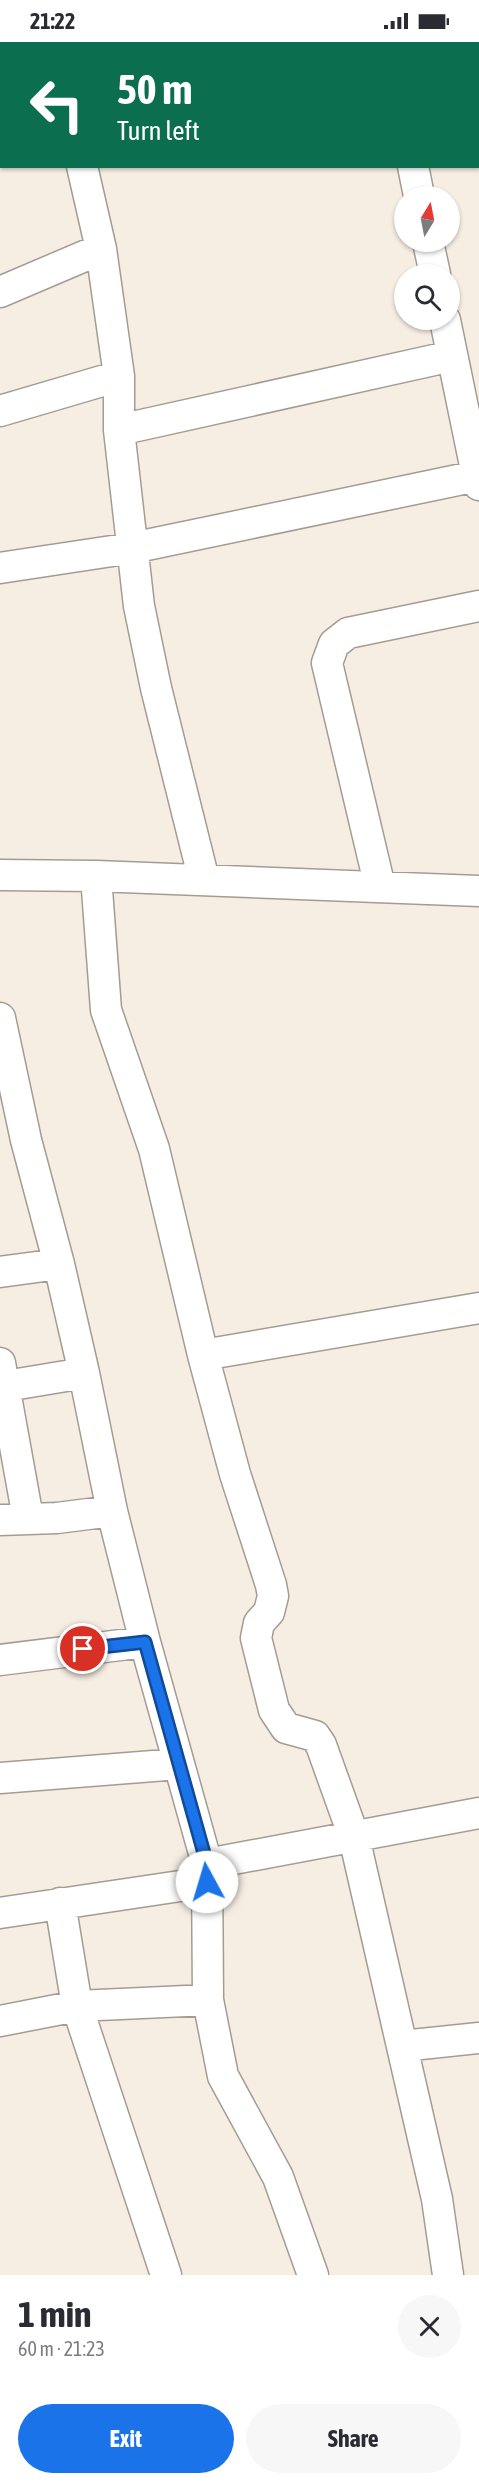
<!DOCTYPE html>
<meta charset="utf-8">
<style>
:root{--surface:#fff;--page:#f7f7f7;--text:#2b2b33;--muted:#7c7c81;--accent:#1a73e8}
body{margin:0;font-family:"Asap Condensed",sans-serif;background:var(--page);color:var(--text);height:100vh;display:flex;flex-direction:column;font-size:22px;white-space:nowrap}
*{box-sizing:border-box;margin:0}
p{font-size:20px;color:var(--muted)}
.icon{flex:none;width:33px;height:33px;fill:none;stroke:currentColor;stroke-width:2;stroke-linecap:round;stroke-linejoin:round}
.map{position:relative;height:2233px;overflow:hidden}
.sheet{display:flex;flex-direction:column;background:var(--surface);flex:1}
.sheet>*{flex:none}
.guide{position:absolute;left:0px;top:0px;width:480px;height:126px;box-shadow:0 2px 4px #0004;background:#0b6e4f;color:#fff;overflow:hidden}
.needle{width:39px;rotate:10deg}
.fabs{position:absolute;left:394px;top:144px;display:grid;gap:12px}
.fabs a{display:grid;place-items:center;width:66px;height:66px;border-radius:50%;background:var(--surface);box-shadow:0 2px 4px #0004;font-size:30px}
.pin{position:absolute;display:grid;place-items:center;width:51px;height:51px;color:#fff;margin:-26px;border:3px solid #fff;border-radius:50%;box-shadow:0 2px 6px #0007}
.me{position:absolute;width:66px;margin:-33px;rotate:354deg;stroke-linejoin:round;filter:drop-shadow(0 0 4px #0008)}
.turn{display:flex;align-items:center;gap:21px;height:126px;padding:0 18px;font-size:27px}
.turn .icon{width:78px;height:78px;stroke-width:2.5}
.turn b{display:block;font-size:42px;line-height:51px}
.round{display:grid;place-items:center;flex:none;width:63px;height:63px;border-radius:32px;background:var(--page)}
.headline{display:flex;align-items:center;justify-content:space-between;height:102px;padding:0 18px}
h1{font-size:36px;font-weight:700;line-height:45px}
.primary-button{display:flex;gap:12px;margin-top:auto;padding:12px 18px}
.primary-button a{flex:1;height:69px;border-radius:36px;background:var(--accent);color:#fff;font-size:24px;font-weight:700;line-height:69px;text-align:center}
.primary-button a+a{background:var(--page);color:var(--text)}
.status{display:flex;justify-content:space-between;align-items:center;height:42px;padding:0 30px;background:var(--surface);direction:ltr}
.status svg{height:16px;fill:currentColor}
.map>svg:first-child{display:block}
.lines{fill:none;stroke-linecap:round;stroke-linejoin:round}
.minor-casing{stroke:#a49c92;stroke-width:33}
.minor{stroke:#fff;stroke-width:30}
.route-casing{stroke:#114b97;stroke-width:15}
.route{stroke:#1a73e8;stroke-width:10}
</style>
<div class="status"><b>21:22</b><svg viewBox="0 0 49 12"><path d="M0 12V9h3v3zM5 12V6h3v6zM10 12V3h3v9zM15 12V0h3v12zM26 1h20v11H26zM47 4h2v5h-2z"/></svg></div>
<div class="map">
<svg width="479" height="2233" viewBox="0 0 479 2233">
<rect width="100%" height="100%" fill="#f6eee3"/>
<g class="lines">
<defs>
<path id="minor" d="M 53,0 L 54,2
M 387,0 L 387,2
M 338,2 L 342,0
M 0,88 L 2,88
M 82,124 L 101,207 L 119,334 L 119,388 L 139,564 L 156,646 L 204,838
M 413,124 L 419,154
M 428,200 L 435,232
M 0,250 L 101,207
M 445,278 L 479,443
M 0,369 L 119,334
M 119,388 L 452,314
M 0,526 L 132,506 L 477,434
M 0,833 L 96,834 L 479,849
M 96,834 L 106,968 L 154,1107 L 203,1313 L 235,1432 L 271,1543 L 273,1554 L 269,1570 L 259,1581 L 256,1596 L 274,1668 L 286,1686 L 315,1694 L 321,1703 L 354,1795 L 437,2157 L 448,2233
M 380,845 L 327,621 L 334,602 L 348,591 L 479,564
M 0,976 L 26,1098 L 59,1222 L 84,1331 L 112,1469 L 145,1600 L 207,1822 L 208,1958 L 223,2034 L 278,2135 L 313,2233
M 0,1230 L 59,1222
M 203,1313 L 479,1266
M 0,1321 L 28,1476
M 0,1345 L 84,1331
M 0,1478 L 57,1476 L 112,1469
M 0,1618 L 145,1600
M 0,1736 L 179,1722
M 207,1822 L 479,1771
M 60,1861 L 77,1964 L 166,2233
M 0,1871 L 207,1840
M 0,1979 L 77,1964 L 208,1958
M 402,2004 L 479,1996"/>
</defs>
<use href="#minor" class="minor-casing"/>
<use href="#minor" class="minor"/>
</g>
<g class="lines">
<defs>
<path id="route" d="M 83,1607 L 145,1600 L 207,1822 L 207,1840"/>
</defs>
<use href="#route" class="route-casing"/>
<use href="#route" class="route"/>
</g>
</svg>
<div class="fabs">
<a><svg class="needle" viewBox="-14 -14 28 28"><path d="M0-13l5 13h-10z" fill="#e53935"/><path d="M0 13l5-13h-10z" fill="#7c7c81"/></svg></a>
<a><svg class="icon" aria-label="search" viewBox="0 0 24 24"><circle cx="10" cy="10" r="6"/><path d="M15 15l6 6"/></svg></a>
</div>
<div class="pin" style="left:83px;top:1607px;background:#d93025"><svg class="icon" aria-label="arrive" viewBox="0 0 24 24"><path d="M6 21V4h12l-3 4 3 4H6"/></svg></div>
<svg class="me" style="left:207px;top:1840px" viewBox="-20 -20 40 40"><circle r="19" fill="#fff"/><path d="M0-13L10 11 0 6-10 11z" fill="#1a73e8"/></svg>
<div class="guide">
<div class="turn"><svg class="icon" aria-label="left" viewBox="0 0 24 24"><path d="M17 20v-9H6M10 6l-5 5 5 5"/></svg><div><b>50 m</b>Turn left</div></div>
</div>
</div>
<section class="sheet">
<div class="headline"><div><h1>1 min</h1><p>60 m · 21:23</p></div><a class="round"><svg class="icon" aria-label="close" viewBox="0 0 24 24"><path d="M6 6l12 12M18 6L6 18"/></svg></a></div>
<div class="primary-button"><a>Exit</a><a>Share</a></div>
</section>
